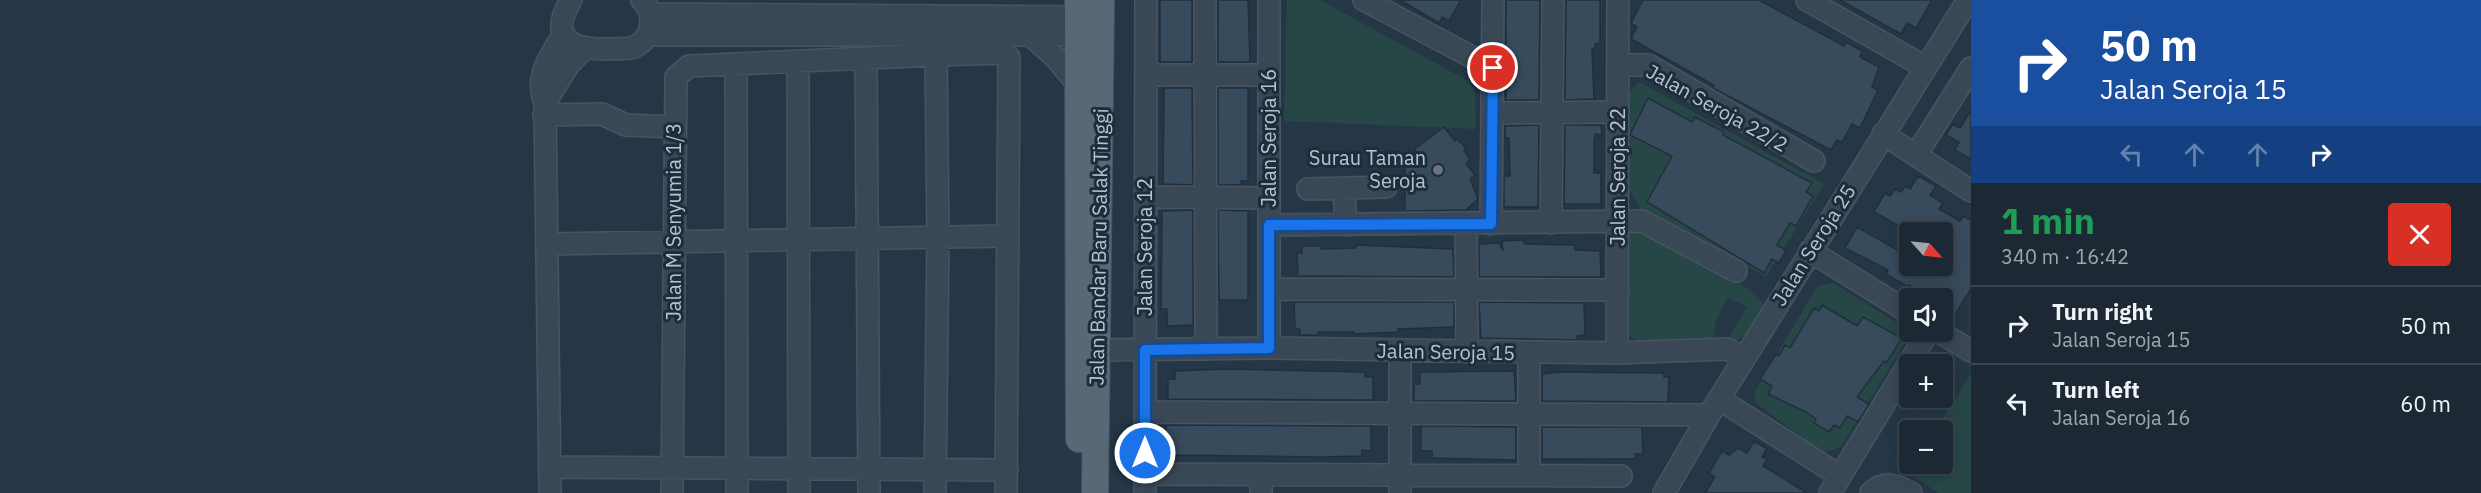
<!DOCTYPE html>
<meta charset="utf-8">
<style>
:root{--surface:#1c2935;--page:#293541;--text:#f1f3f6;--muted:#a0a6ad;--line:#3a4550}
body{margin:0;font-family:"IBM Plex Sans",sans-serif;background:var(--page);color:var(--text);height:100vh;display:flex;flex-direction:column;font-size:22px;white-space:nowrap}
*{box-sizing:border-box;margin:0}
p{font-size:20px;color:var(--muted)}
.icon{flex:none;width:33px;height:33px;fill:none;stroke:currentColor;stroke-width:2;stroke-linecap:round;stroke-linejoin:round}
.map{position:relative;flex:1;overflow:hidden}
.sheet{display:flex;flex-direction:column;background:var(--surface);width:510px}
.sheet>*{flex:none}
.hud{background:#1a4fa0;color:#fff;overflow:hidden}
.needle{width:39px;rotate:117deg}
.controls{position:absolute;left:1899px;top:222px;display:grid;gap:12px}
.controls a{display:grid;place-items:center;width:54px;height:54px;border-radius:6px;background:var(--surface);box-shadow:0 3px 15px #0003,0 0 0 2px var(--line);font-size:30px}
.pin{position:absolute;display:grid;place-items:center;width:51px;height:51px;color:#fff;margin:-26px;border:3px solid #fff;border-radius:50%;box-shadow:0 2px 6px #0007}
.me{position:absolute;width:66px;margin:-33px;rotate:0deg;stroke-linejoin:round;filter:drop-shadow(0 0 4px #0008)}
.turn{display:flex;align-items:center;gap:21px;height:126px;padding:0 30px;font-size:27px}
.turn .icon{width:78px;height:78px;stroke-width:2.5}
.turn b{display:block;font-size:42px;line-height:51px}
.lanes{display:flex;align-items:center;height:57px;padding:0 30px;background:#0003;justify-content:center;gap:30px;direction:ltr}
.lanes .off{opacity:.35}
.round{display:grid;place-items:center;flex:none;width:63px;height:63px;border-radius:6px;background:var(--page)}
.overview{display:flex;align-items:center;justify-content:space-between;height:102px;padding:0 30px}
h1{font-size:36px;font-weight:700;line-height:45px;color:#1e9e55}
ul{padding:0;list-style:none}
li{display:flex;align-items:center;gap:18px;height:78px;padding:0 30px;border-top:2px solid var(--line)}
li div{flex:1}
li b{display:block;font-size:22px}
li em{font-style:normal}
main{display:flex;flex:1;min-height:0}
.map>svg:first-child{display:block}
.green{fill:#274747}
.building{fill:#374b5d;stroke:#212f3d;stroke-width:1.5}
.lines{fill:none;stroke-linecap:round;stroke-linejoin:round}
.minor-casing{stroke:#475462;stroke-width:24}
.major-casing{stroke:#475462;stroke-width:28}
.minor{stroke:#3a4856;stroke-width:21}
.major{stroke:#586876;stroke-width:26}
.route-casing{stroke:#114b97;stroke-width:15}
.route{stroke:#1a73e8;stroke-width:10}
.worship-dot{fill:#6b7280;stroke:#1e2d3b;stroke-width:2}
.labels{text-anchor:middle;stroke-width:6;stroke-linejoin:round;paint-order:stroke}
.street-label{font-size:20px;fill:#b8c3cf;stroke:#1e2d3b}
.poi-label{font-size:20px;fill:#b8c3cf;stroke:#1e2d3b;text-anchor:end}
</style>
<main>
<div class="map">
<svg width="1971" height="493" viewBox="0 0 1971 493">
<rect width="100%" height="100%" fill="#253747"/>
<path class="green" d="M 1287,0 L 1320,0 L 1470,82 L 1475,93 L 1476,129 L 1284,121 Z
M 1639,82 L 1824,184 L 1766,277 L 1640,209 L 1629,189 L 1628,93 Z
M 1626,231 L 1635,231 C 1672,252 1742,275 1766,306 L 1747,334 L 1734,342 L 1728,338 L 1747,307 L 1728,297 L 1715,323 L 1714,339 L 1639,343 L 1629,335 Z
M 1833,283 L 1904,327 L 1906,341 L 1841,447 L 1822,453 L 1756,403 L 1754,393 L 1817,287 Z
M 1971,374 L 1971,493 L 1939,493 L 1909,474 L 1915,464 L 1942,464 L 1942,430 L 1936,430 Z"/>
<path class="building" d="M 1160,0 L 1192,0 L 1192,62 L 1160,62 Z
M 1218,0 L 1248,0 L 1250,62 L 1218,62 Z
M 1400,0 L 1461,0 L 1449,21 L 1442,17 L 1439,23 Z
M 1506,0 L 1540,0 L 1539,100 L 1506,100 Z
M 1566,0 L 1600,0 L 1600,43 L 1595,44 L 1595,49 L 1592,49 L 1594,99 L 1565,100 Z
M 1643,0 L 1759,0 L 1844,46 L 1846,42 L 1862,51 L 1860,57 L 1879,67 L 1872,87 L 1878,90 L 1860,128 L 1852,124 L 1842,142 L 1837,140 L 1831,150 L 1713,88 L 1714,85 L 1631,39 L 1637,27 L 1631,23 Z
M 1840,0 L 1932,0 L 1916,28 L 1907,23 L 1901,34 Z
M 1164,88 L 1192,88 L 1193,185 L 1163,184 Z
M 1218,88 L 1248,88 L 1248,181 L 1241,181 L 1241,185 L 1218,185 Z
M 1648,98 L 1692,122 L 1695,117 L 1724,132 L 1723,135 L 1812,183 L 1806,192 L 1813,196 L 1796,226 L 1790,223 L 1777,245 L 1786,250 L 1779,263 L 1772,259 L 1764,273 L 1647,202 L 1672,156 L 1630,135 Z
M 1971,110 L 1971,159 L 1955,150 L 1959,142 L 1946,135 L 1953,124 L 1960,128 Z
M 1539,125 L 1538,207 L 1504,207 L 1504,176 L 1510,176 L 1509,138 L 1505,138 L 1505,126 Z
M 1565,125 L 1601,125 L 1602,135 L 1595,134 L 1594,142 L 1594,173 L 1601,173 L 1601,204 L 1564,204 Z
M 1444,127 L 1455,141 L 1457,139 L 1466,148 L 1464,151 L 1470,159 L 1466,164 L 1475,175 L 1470,179 L 1478,199 L 1466,210 L 1405,211 L 1405,166 L 1416,165 L 1415,149 Z
M 1918,176 L 1936,186 L 1930,195 L 1943,203 L 1939,209 L 1960,221 L 1963,216 L 1971,220 L 1971,289 L 1956,313 L 1942,305 L 1942,298 L 1931,298 L 1909,285 L 1908,287 L 1886,274 L 1888,270 L 1845,248 L 1857,227 L 1910,257 L 1910,266 L 1942,266 L 1942,253 L 1954,232 L 1910,232 L 1874,212 L 1885,193 L 1890,196 L 1895,189 L 1901,192 L 1905,186 L 1910,189 Z
M 1193,210 L 1193,325 L 1167,326 L 1167,309 L 1161,309 L 1162,211 Z
M 1218,210 L 1248,211 L 1248,300 L 1219,300 Z
M 1524,240 L 1524,244 L 1575,245 L 1575,250 L 1600,251 L 1601,277 L 1479,277 L 1479,244 L 1499,243 L 1503,251 L 1502,241 Z
M 1356,245 L 1453,249 L 1454,277 L 1298,276 L 1297,253 L 1302,253 L 1302,246 L 1321,246 L 1321,249 L 1356,248 Z
M 1294,302 L 1454,302 L 1454,325 L 1453,327 L 1398,329 L 1398,332 L 1354,334 L 1354,332 L 1318,332 L 1318,335 L 1300,335 L 1300,329 L 1295,328 Z
M 1479,302 L 1584,303 L 1585,335 L 1577,336 L 1577,340 L 1481,338 Z
M 1822,305 L 1857,326 L 1863,317 L 1902,338 L 1887,362 L 1884,361 L 1857,397 L 1869,404 L 1858,422 L 1847,416 L 1840,428 L 1834,425 L 1829,432 L 1814,423 L 1816,419 L 1806,412 L 1768,394 L 1772,386 L 1760,379 L 1776,354 L 1779,356 L 1785,345 L 1790,348 L 1814,308 L 1819,311 Z
M 1226,369 L 1365,372 L 1365,377 L 1373,377 L 1373,400 L 1168,399 L 1168,379 L 1175,379 L 1175,371 Z
M 1514,371 L 1516,401 L 1414,401 L 1414,384 L 1420,384 L 1420,372 Z
M 1559,372 L 1664,373 L 1664,377 L 1669,377 L 1668,402 L 1542,401 L 1542,374 Z
M 1166,425 L 1371,426 L 1371,451 L 1362,450 L 1362,456 L 1320,457 L 1173,455 L 1173,448 L 1166,448 Z
M 1421,426 L 1516,427 L 1516,460 L 1432,458 L 1432,451 L 1421,451 Z
M 1542,427 L 1642,427 L 1643,454 L 1635,454 L 1635,459 L 1542,459 Z
M 1754,441 L 1767,449 L 1762,457 L 1767,459 L 1763,466 L 1807,493 L 1705,493 L 1715,477 L 1709,473 L 1722,451 L 1729,455 L 1738,448 L 1747,453 Z"/>
<g class="lines">
<defs>
<path id="minor" d="M 571,0 C 548,39 571,49 607,49 C 615,48 627,50 634,47 C 654,38 656,14 642,0
M 1205,0 L 1206,349
M 1364,0 L 1493,68
M 1807,0 L 1925,67
M 651,14 L 1094,17
M 649,35 L 1092,35
M 1030,35 L 1056,58 L 1077,84
M 936,55 L 1004,53 L 1009,57 L 1006,493
M 866,59 L 869,493
M 798,62 L 799,493
M 736,64 L 737,493
M 1618,65 L 1648,65 L 1814,161
M 1146,75 L 1269,75
M 545,102 L 569,64 L 584,49
M 1492,113 L 1618,112
M 544,115 L 602,114 L 626,125 L 675,127
M 1883,134 L 1971,191
M 1916,155 L 1971,68
M 1308,189 L 1386,187
M 1344,189 L 1346,225
M 1146,197 L 1269,198
M 1551,223 L 1553,0
M 1466,224 L 1467,352
M 1491,224 L 1493,0
M 1269,225 L 1642,221 L 1736,271
M 548,244 L 1008,236
M 1810,251 L 1910,313
M 1269,289 L 1618,290
M 1939,332 L 1971,351
M 1269,348 L 1269,0
M 1097,350 L 1269,348 L 1617,353 L 1727,349 L 1744,358
M 1400,352 L 1400,493
M 1617,353 L 1618,0
M 1719,399 L 1840,476
M 1145,412 L 1709,415
M 550,467 L 1007,470
M 1145,474 L 1621,476
M 1529,476 L 1529,352
M 550,493 L 545,102 C 534,78 551,54 564,34
M 672,493 L 676,77 L 689,66 L 936,55 L 938,237 L 935,493
M 1145,493 L 1146,0
M 1261,493 L 1261,475
M 1664,493 L 1709,415 L 1968,0
M 1830,493 L 1928,332
M 1871,493 C 1883,480 1897,485 1911,493"/>
<path id="major" d="M 1078,0 L 1079,439
M 1095,493 L 1101,0"/>
</defs>
<use href="#minor" class="minor-casing"/>
<use href="#major" class="major-casing"/>
<use href="#minor" class="minor"/>
<use href="#major" class="major"/>
</g>
<g class="lines">
<defs>
<path id="route" d="M 1145,453 L 1145,350 L 1269,348 L 1269,225 L 1491,224 L 1493,68"/>
</defs>
<use href="#route" class="route-casing"/>
<use href="#route" class="route"/>
</g>
<circle class="worship-dot" cx="1438" cy="170" r="6"/>
<g class="labels">
<g class="street-label">
<text transform="translate(1717 108) rotate(29)" y="7">Jalan Seroja 22/2</text>
<text transform="translate(1269 138) rotate(-90)" y="7">Jalan Seroja 16</text>
<text transform="translate(1618 177) rotate(-90)" y="7">Jalan Seroja 22</text>
<text transform="translate(674 222) rotate(-90)" y="7">Jalan M Senyumia 1/3</text>
<text transform="translate(1814 245) rotate(-58)" y="7">Jalan Seroja 25</text>
<text transform="translate(1099 247) rotate(-89)" y="7">Jalan Bandar Baru Salak Tinggi</text>
<text transform="translate(1145 247) rotate(-90)" y="7">Jalan Seroja 12</text>
<text transform="translate(1446 352) rotate(1)" y="7">Jalan Seroja 15</text>
</g>
<g class="poi-label">
<text x="1426" y="165">Surau Taman<tspan x="1426" dy="23">Seroja</tspan></text>
</g>
</g>
</svg>
<div class="controls">
<a><svg class="needle" viewBox="-14 -14 28 28"><path d="M0-13l5 13h-10z" fill="#e53935"/><path d="M0 13l5-13h-10z" fill="#a0a6ad"/></svg></a>
<a><svg class="icon" aria-label="sound" viewBox="0 0 24 24"><path d="M4 9h4l5-4v14l-5-4H4zM17 9q2 3 0 6"/></svg></a>
<a>+</a>
<a>−</a>
</div>
<div class="pin" style="left:1493px;top:68px;background:#d93025"><svg class="icon" aria-label="arrive" viewBox="0 0 24 24"><path d="M6 21V4h12l-3 4 3 4H6"/></svg></div>
<svg class="me" style="left:1145px;top:453px" viewBox="-20 -20 40 40"><circle r="17" fill="#1a73e8" stroke="#fff" stroke-width="3"/><path d="M0-11L8 9 0 5-8 9z" fill="#fff"/></svg>
</div>
<section class="sheet">
<div class="hud">
<div class="turn"><svg class="icon" aria-label="right" viewBox="0 0 24 24"><path d="M7 20v-9h11M14 6l5 5-5 5"/></svg><div><b>50 m</b>Jalan Seroja 15</div></div>
<div class="lanes"><svg class="icon off" aria-label="left" viewBox="0 0 24 24"><path d="M17 20v-9H6M10 6l-5 5 5 5"/></svg><svg class="icon off" aria-label="ahead" viewBox="0 0 24 24"><path d="M12 20V5M6 11l6-6 6 6"/></svg><svg class="icon off" aria-label="ahead" viewBox="0 0 24 24"><path d="M12 20V5M6 11l6-6 6 6"/></svg><svg class="icon" aria-label="right" viewBox="0 0 24 24"><path d="M7 20v-9h11M14 6l5 5-5 5"/></svg></div>
</div>
<div class="overview"><div><h1>1 min</h1><p>340 m · 16:42</p></div><a class="round" style="background:#d93025;color:#fff"><svg class="icon" aria-label="close" viewBox="0 0 24 24"><path d="M6 6l12 12M18 6L6 18"/></svg></a></div>
<ul>
<li><svg class="icon" aria-label="right" viewBox="0 0 24 24"><path d="M7 20v-9h11M14 6l5 5-5 5"/></svg><div><b>Turn right</b><p>Jalan Seroja 15</p></div><em>50 m</em></li>
<li><svg class="icon" aria-label="left" viewBox="0 0 24 24"><path d="M17 20v-9H6M10 6l-5 5 5 5"/></svg><div><b>Turn left</b><p>Jalan Seroja 16</p></div><em>60 m</em></li>
</ul>
</section>
</main>
